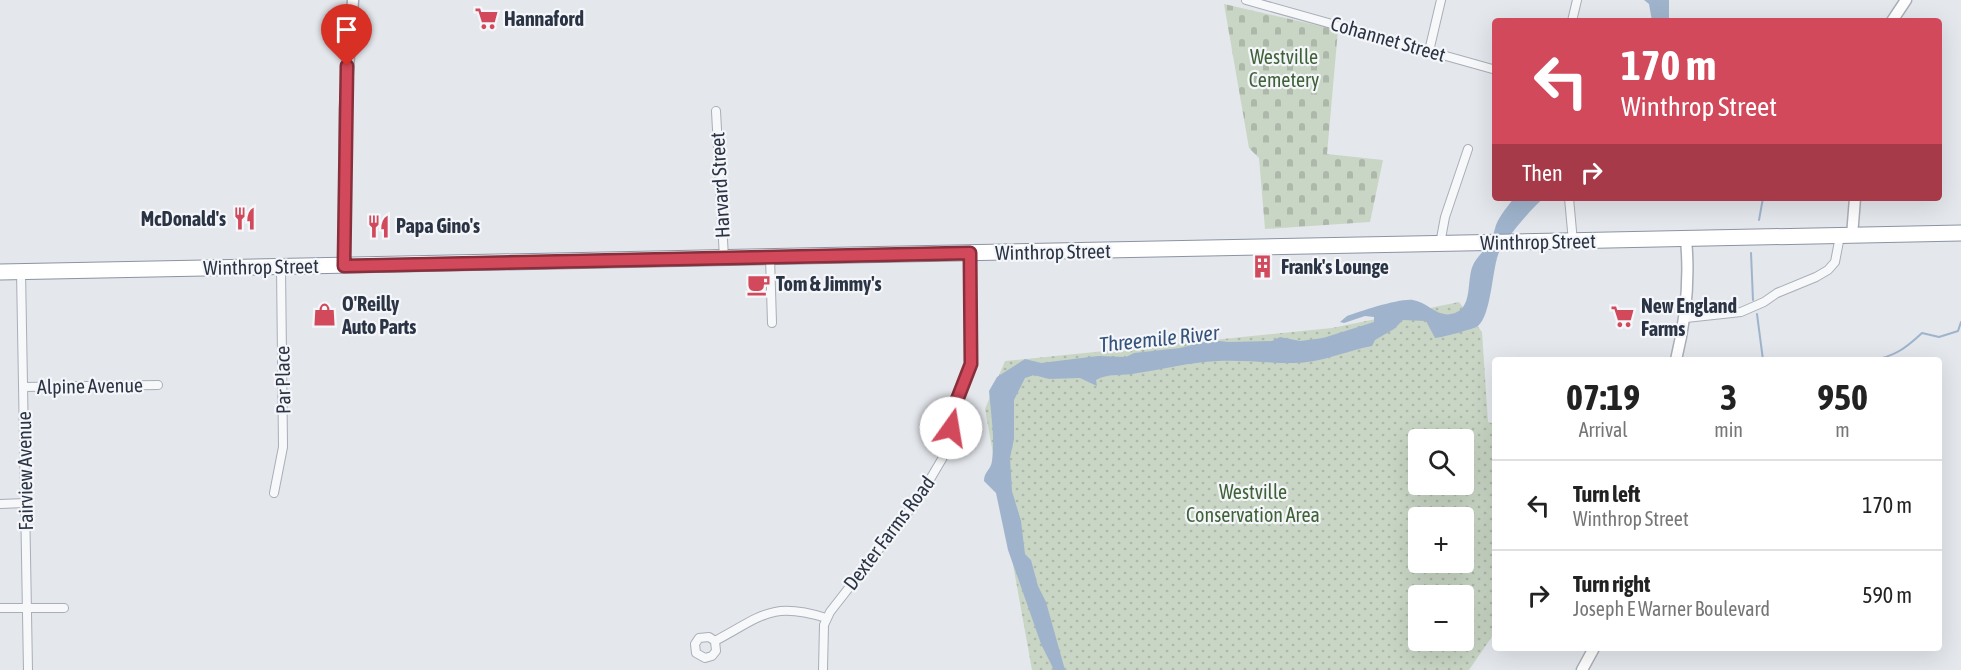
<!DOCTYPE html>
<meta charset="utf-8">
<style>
:root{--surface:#fff;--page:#f6f6f6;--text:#222;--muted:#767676;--line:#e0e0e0}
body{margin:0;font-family:"Asap Condensed",sans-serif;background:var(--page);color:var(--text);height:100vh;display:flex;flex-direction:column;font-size:22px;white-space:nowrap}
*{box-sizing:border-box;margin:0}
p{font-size:20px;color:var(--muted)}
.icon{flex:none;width:33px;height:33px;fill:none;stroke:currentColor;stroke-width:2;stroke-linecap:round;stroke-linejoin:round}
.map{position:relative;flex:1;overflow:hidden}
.details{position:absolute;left:1492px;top:357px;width:450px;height:294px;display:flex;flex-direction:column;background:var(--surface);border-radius:6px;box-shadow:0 6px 24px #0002}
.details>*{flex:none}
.guide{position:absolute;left:1492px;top:18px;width:450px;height:183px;border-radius:6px;box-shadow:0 6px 24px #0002;background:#d1495b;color:#fff;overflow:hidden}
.fabs{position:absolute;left:1408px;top:429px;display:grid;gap:12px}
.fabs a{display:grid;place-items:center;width:66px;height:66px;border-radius:6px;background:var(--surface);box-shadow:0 6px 24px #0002;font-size:30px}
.pin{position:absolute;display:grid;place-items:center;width:51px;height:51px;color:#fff;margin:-62px -26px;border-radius:50% 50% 50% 0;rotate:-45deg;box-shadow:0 0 6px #0007}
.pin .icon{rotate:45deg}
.me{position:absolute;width:66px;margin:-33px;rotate:13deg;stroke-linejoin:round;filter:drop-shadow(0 0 4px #0008)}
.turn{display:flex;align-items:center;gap:21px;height:126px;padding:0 30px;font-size:27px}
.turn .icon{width:78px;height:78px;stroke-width:2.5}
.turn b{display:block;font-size:42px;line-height:51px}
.then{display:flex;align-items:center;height:57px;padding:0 30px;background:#0003;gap:12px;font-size:22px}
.eta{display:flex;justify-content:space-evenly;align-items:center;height:102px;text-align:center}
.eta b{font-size:36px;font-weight:700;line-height:42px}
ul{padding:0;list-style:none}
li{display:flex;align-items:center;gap:18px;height:90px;padding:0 30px;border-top:2px solid var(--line)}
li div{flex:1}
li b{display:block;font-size:22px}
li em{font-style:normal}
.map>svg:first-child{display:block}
.cemetery{fill:url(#cemetery-stones)}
.park{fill:url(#park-dots);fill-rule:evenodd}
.water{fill:#9fb4cc}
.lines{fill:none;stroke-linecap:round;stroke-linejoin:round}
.stream{stroke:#9fb4cc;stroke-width:2}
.street-casing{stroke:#a9aeb7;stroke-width:10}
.secondary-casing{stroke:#a9aeb7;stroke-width:13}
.highway-casing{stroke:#8b94a3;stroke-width:17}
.street{stroke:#f7f8fa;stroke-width:8}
.secondary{stroke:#fff;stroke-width:10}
.highway{stroke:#fff;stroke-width:15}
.route-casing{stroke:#882f3b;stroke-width:15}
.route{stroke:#d1495b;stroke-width:10}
.labels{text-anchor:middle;stroke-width:4.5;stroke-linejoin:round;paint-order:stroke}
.poi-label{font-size:20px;font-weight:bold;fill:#2b3445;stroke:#f4f6f9;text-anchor:start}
.street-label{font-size:20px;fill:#2b3445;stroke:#f4f6f9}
.park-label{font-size:20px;fill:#3f6138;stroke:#f4f6f9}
.water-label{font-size:21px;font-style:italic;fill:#34527a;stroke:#f4f6f9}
</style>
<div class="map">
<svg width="1961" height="670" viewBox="0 0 1961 670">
<defs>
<pattern id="cemetery-stones" width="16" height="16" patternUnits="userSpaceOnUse" patternTransform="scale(1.5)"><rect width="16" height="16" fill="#c9d6c5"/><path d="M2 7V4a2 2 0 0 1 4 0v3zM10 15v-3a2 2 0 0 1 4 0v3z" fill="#adb8ab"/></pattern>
<pattern id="park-dots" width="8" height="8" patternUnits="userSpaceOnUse" patternTransform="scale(1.5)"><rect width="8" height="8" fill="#c9d6c5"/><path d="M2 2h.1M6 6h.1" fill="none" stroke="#adb8ab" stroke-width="1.8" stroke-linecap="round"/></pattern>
</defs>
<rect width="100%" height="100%" fill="#e4e7ec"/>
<path class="cemetery" d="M 1224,4 L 1338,30 L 1327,154 L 1383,160 L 1370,222 L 1265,229 L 1259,158 L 1249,148 Z"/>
<path class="park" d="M 1459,302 L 1482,332 L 1488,422 L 1495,424 L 1495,632 L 1469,670 L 1032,670 L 985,409 L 1005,361 L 1332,328 ZM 1419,440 L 1464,440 L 1464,484 L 1419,484 ZM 1419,518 L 1464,518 L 1464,562 L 1419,562 ZM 1419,596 L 1464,596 L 1464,640 L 1419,640 Z"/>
<path class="water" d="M 1644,0 L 1669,0 L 1669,21 L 1652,21 L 1649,4 Z
M 1514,198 L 1544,198 C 1534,205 1501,244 1498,255 C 1492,272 1491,315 1478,326 C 1474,329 1440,338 1435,338 L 1426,321 L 1403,320 L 1394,329 L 1375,340 L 1372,346 C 1345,351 1319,364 1291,363 C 1267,363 1243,360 1218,361 C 1189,362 1160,370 1132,374 C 1118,376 1109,373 1096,380 L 1097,386 L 1080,378 L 1049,379 L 1034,375 L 1025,378 L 1014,400 L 1014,439 L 1010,458 L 1012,491 L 1021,521 L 1025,554 L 1031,560 L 1038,586 L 1046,602 L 1065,670 L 1054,670 L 1041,644 L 1019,581 L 1008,550 L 996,493 L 984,481 C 984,471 991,470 992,461 C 995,436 991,415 989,391 L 997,377 L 1025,359 L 1041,363 L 1098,356 L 1126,357 L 1134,353 L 1180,348 L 1212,340 L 1228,342 L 1272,341 L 1280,337 L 1300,341 L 1323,338 L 1374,322 L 1374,317 L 1365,316 L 1344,323 L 1340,322 L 1347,316 C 1361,311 1400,298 1413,300 C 1427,302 1437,317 1451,314 C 1475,310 1465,279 1474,263 C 1478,256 1486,249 1490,241 C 1494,235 1494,231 1496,225 C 1500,215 1508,206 1514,198 Z"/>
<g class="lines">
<path class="stream" d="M 1759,220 L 1763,198
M 1751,253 L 1753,300
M 1757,314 L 1763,360
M 1872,360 C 1894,357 1906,348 1922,333 L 1939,337 L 1958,331 L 1961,322"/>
<defs>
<path id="street" d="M 1246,0 L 1496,70
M 1572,21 L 1577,0
M 1429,51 L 1441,0
M 716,111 L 724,258
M 1569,198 L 1573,242
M 1440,244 L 1445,217 L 1468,149
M 770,257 L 772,323
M 21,271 L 28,670
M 1686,318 L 1741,312 L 1764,302 L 1777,293 L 1816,277 L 1828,270 L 1835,262 L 1840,236
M 23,387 L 158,385
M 274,493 L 283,447 L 281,267
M 0,504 L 25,503
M 0,608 L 64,608
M 715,641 L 709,637 L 699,638 L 695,644 L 696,653 L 705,658 L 712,656 L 716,651 L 715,641 C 762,616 771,601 826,618
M 823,670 L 824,625 L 830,612 L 919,498 L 942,459 L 957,400 L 971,364 L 970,253"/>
<path id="secondary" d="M 1892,21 L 1906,0
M 1852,236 L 1855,198
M 344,266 L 345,109 L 353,0
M 1676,360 C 1686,319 1690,281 1686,240
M 1582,670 L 1594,648"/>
<path id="highway" d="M 0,272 L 1961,233"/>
</defs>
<use href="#street" class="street-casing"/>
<use href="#secondary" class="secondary-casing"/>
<use href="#highway" class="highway-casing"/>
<use href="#street" class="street"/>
<use href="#secondary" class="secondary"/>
<use href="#highway" class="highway"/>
</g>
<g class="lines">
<defs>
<path id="route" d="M 347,66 L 344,266 L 970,253 L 971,364 L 957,400 L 951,428"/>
</defs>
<use href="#route" class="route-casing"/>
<use href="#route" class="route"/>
</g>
<defs>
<symbol id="supermarket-bare" viewBox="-9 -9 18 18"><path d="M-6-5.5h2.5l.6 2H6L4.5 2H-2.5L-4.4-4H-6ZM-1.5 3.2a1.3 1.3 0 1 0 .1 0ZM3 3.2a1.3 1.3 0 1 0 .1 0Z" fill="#d1495b" stroke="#f4f6f9" stroke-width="2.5" paint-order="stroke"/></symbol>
<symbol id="restaurant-bare" viewBox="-9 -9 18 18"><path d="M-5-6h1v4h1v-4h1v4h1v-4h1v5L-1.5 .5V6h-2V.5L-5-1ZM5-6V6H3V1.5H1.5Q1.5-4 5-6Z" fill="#d1495b" stroke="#f4f6f9" stroke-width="2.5" paint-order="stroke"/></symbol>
<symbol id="building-bare" viewBox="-9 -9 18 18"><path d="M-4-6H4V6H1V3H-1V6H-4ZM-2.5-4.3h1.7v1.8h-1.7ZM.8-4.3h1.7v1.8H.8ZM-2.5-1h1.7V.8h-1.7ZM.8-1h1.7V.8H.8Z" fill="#d1495b" stroke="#f4f6f9" stroke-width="2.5" paint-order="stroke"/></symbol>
<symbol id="cafe-bare" viewBox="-9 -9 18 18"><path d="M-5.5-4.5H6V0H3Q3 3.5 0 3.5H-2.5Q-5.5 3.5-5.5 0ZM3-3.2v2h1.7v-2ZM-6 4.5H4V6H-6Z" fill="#d1495b" stroke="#f4f6f9" stroke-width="2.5" paint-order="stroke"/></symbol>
<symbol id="shop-bare" viewBox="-9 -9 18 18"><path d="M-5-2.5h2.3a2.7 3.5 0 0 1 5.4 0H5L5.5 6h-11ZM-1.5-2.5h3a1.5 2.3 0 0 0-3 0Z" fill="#d1495b" stroke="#f4f6f9" stroke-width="2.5" paint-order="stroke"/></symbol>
</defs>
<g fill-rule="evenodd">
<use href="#supermarket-bare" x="470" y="2" width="33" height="33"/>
<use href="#restaurant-bare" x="228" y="202" width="33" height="33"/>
<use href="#restaurant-bare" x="362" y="210" width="33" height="33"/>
<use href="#building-bare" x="1246" y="250" width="33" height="33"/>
<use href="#cafe-bare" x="742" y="268" width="33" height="33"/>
<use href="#shop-bare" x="308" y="298" width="33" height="33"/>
<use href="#supermarket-bare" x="1606" y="300" width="33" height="33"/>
</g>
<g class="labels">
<g class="poi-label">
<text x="504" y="26">Hannaford</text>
<text x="226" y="226" text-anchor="end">McDonald's</text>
<text x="396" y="233">Papa Gino's</text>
<text x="1281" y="274">Frank's Lounge</text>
<text x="776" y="291">Tom &amp; Jimmy's</text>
<text x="342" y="311">O'Reilly<tspan x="342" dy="23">Auto Parts</tspan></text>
<text x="1641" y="313">New England<tspan x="1641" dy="23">Farms</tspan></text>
</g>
<g class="street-label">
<text transform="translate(1388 39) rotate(16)" y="7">Cohannet Street</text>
<text transform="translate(720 185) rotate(-93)" y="7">Harvard Street</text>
<text transform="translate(1538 242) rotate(-1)" y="7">Winthrop Street</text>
<text transform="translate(1053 252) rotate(-1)" y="7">Winthrop Street</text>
<text transform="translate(261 267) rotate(-1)" y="7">Winthrop Street</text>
<text transform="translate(283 380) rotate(-91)" y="7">Par Place</text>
<text transform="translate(90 386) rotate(-1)" y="7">Alpine Avenue</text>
<text transform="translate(25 471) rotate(-91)" y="7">Fairview Avenue</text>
<text transform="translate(889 533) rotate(-53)" y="7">Dexter Farms Road</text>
</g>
<g class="park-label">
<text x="1284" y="64">Westville<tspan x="1284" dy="23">Cemetery</tspan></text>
<text x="1253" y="499">Westville<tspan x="1253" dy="23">Conservation Area</tspan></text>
</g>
<g class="water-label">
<text transform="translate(1159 339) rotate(-6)" y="7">Threemile River</text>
</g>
</g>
</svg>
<div class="fabs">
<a><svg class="icon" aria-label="search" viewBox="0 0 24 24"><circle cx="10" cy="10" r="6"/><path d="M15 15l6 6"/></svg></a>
<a>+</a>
<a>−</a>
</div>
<div class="pin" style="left:347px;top:66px;background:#d93025"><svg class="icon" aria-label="arrive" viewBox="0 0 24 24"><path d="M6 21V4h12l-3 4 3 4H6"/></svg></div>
<svg class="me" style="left:951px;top:428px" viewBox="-20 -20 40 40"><circle r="19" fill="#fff"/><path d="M0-13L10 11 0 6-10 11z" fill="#d1495b"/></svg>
<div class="guide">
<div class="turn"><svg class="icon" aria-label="left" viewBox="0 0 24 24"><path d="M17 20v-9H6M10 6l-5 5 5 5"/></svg><div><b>170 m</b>Winthrop Street</div></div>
<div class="then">Then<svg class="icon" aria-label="right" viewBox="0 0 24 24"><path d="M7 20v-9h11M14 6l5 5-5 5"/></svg></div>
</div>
<section class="details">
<div class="eta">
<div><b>07:19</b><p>Arrival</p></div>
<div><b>3</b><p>min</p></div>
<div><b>950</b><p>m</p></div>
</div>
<ul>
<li><svg class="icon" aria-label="left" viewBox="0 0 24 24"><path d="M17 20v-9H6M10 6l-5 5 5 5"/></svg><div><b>Turn left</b><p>Winthrop Street</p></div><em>170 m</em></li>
<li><svg class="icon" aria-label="right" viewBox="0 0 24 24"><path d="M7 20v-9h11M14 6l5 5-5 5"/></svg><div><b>Turn right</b><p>Joseph E Warner Boulevard</p></div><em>590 m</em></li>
</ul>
</section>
</div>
